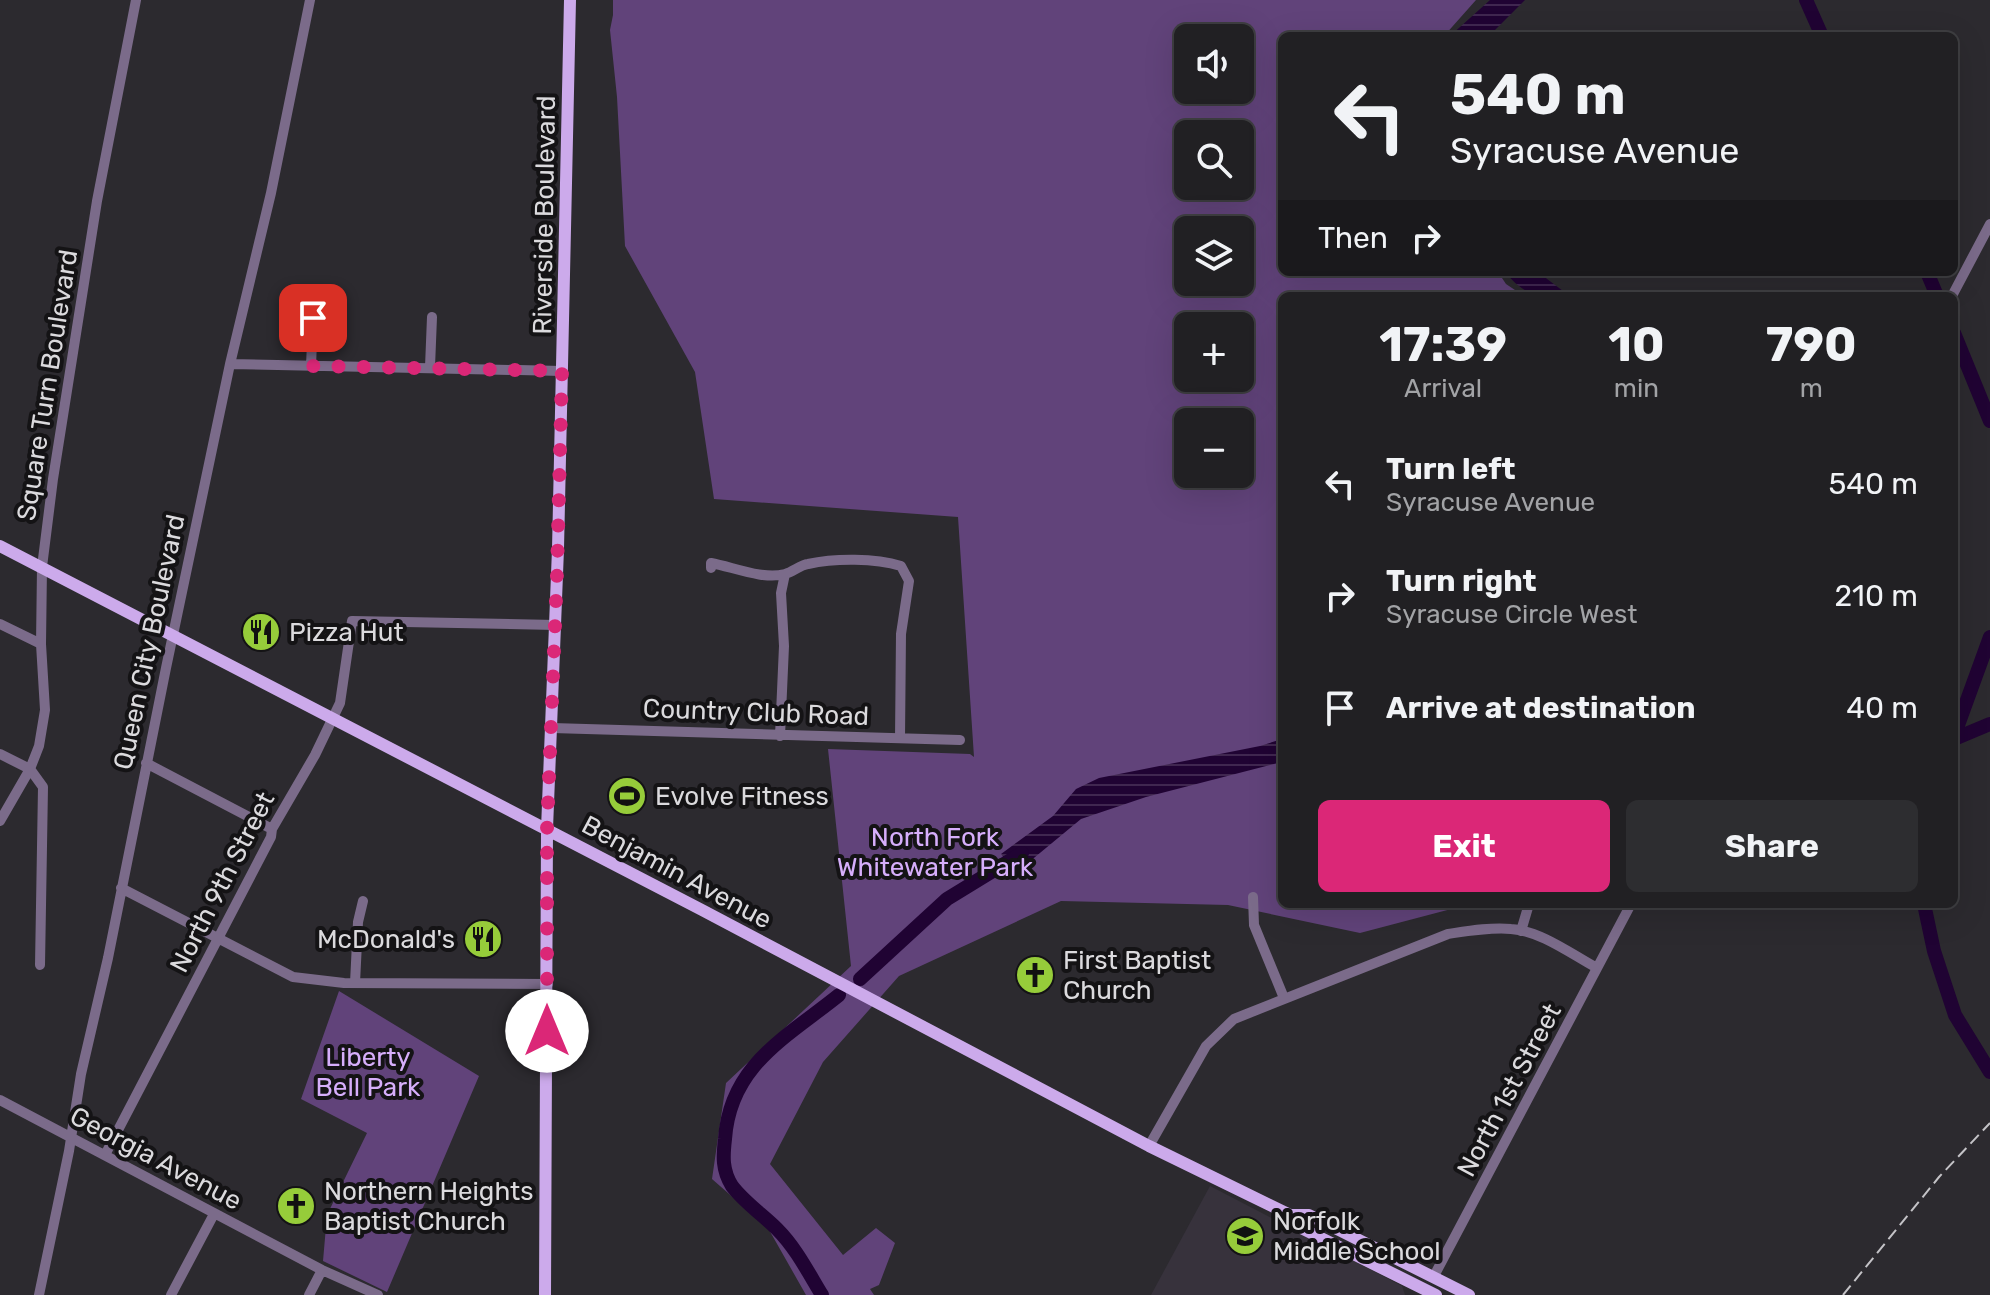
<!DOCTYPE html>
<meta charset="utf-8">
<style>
:root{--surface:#212023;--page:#2d2d30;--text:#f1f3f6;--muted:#a2a3a6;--line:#3e3e41;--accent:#db2777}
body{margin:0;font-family:Rubik,sans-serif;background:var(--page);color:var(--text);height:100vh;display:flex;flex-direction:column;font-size:30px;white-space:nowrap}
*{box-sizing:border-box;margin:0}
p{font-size:26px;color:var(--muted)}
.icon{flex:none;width:44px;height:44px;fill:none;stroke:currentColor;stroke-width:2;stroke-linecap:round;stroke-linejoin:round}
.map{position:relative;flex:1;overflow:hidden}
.drawer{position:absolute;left:1278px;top:292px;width:680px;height:616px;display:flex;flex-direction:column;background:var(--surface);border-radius:12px;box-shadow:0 8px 32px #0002,0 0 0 2px var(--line)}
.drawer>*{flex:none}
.guide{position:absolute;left:1278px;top:32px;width:680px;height:244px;border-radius:12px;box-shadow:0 8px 32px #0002,0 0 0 2px var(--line);background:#212023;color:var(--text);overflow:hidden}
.fabs{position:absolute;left:1174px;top:24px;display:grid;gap:16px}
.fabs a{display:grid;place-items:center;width:80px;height:80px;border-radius:12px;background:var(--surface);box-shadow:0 8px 32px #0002,0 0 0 2px var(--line);font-size:40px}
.pin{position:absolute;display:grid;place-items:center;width:68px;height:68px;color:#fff;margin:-34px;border-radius:16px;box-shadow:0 4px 12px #0006}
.me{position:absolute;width:88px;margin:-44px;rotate:0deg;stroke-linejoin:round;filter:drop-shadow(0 0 6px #0008)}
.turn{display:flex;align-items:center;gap:28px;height:168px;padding:0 40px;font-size:36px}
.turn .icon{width:104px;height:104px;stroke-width:2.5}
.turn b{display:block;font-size:56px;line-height:68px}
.then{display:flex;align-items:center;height:76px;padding:0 40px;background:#0003;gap:16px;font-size:30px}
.eta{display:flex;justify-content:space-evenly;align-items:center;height:136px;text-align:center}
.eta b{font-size:48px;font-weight:700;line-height:56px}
.button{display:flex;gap:16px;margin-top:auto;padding:16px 40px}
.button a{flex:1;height:92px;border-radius:12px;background:var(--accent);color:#fff;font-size:32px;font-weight:700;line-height:92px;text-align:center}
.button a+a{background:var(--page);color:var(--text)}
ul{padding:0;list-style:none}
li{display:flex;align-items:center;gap:24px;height:112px;padding:0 40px}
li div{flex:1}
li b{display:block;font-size:30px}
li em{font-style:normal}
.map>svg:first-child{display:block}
.built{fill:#37323c}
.green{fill:#61437a;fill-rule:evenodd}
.water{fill:url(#water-rules)}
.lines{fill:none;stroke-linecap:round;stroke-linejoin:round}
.river{stroke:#200333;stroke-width:14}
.minor{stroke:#7b6b8a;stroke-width:10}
.major{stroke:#ccaaeb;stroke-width:12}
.rail{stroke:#c4c3c7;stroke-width:2;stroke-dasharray:12 6;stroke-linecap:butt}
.route{stroke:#db2777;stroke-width:14;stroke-dasharray:0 25.2}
.labels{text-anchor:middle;stroke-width:8;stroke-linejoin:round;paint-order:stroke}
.street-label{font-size:26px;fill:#dbdadd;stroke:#141315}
.poi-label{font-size:26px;fill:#dbdadd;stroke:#141315;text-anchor:start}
.park-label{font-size:26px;fill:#d6aefb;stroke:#141315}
</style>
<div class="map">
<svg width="1990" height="1295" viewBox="0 0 1990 1295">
<defs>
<pattern id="water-rules" width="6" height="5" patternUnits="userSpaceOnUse" patternTransform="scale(2)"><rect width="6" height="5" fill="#200333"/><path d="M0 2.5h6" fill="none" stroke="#402750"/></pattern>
</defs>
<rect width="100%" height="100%" fill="#2c2a2f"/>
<path class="built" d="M 1210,1186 L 1402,1286 L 1405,1295 L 1151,1295 Z"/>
<path class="green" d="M 613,0 L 1476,0 L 1444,36 L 1282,36 L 1282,272 L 1498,272 L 1506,284 L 1524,296 L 1282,296 L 1282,904 L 1457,904 L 1455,908 L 1360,933 L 1228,905 L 1061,901 L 899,976 L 823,1062 L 770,1164 L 843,1255 L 876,1228 L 895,1243 L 879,1285 L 870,1289 L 874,1295 L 806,1295 L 768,1228 L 712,1179 L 726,1083 L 851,966 L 828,749 L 970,754 L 974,757 L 958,517 L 714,499 L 695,372 L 625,246 L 617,97 L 610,30 L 613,15 ZM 1188,38 L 1240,38 L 1240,90 L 1188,90 ZM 1188,134 L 1240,134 L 1240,186 L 1188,186 ZM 1188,230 L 1240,230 L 1240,282 L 1188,282 ZM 1188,326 L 1240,326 L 1240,378 L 1188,378 ZM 1188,422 L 1240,422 L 1240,474 L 1188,474 Z
M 339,991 L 479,1076 L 387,1292 L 323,1261 L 327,1215 L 367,1133 L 301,1099 Z"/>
<path class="water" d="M 1490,0 L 1525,0 L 1489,36 L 1450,36 Z
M 1505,272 L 1538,272 L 1563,291 L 1576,296 C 1542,296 1528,300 1505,272 Z
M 1282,739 L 1282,762 L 1146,797 L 1081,819 L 1023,867 L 1012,868 L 1001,854 L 1053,816 L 1076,789 L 1099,778 L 1260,746 Z"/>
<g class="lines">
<path class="river" d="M 1806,0 L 1822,36
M 1927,272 L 1937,296
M 1954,333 L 1990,421
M 1954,736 L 1990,637
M 1954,739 L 1990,724
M 1924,904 L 1934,951 L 1955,1015 L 1990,1072
M 860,979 L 947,899 L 1022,853
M 822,1295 C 808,1272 796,1248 777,1229 C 763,1215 744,1202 732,1186 C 722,1170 723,1156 725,1139 C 730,1065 787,1037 839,995"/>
<path class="minor" d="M 1952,296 L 1990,224
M 230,364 L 562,371
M 311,366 L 313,318
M 430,367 L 432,317
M 711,568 L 711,563 C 733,567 763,580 785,574 C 793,572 800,565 808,564 C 835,558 875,558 901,566 L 909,581 L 901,634 L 900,738
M 0,624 L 41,644
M 552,728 L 960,740
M 780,736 L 784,646 L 781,593 L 785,574
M 0,754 L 30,769 L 0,821
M 146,763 L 272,829
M 121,888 L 293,977 L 344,983 L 548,984
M 1253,897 L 1254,925 L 1284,998
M 1521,931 L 1529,904
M 40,965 L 43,787 L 30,769 L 39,746 L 45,710 L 41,644 L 42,567 L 53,479 L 97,201 L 136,0
M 355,983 L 358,922 L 363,901
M 0,1100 L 322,1270 L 378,1295
M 1149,1146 L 1206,1046 L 1234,1019 L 1448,934 C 1468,931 1491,927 1511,929 C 1541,931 1571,954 1597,968
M 105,1155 L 271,837 L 272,829 L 315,755 L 340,703 L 352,621 L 556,625
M 1434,1276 L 1631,904
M 39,1295 L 69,1151 L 81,1074 L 108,958 L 166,668 L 230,364 L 271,193 L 310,0
M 171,1295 L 214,1214
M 309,1295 L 322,1270"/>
<path class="major" d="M 0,546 L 702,910 L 1149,1146 L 1290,1215 L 1303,1229 L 1436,1295
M 1290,1215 L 1309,1215 L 1469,1295
M 545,1295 L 547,829 L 558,549 L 570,0"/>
<path class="rail" d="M 1843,1295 L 1939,1177 L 1990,1123"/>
</g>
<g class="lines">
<path class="route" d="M 313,318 L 311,366 L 562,371 L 557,574 L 547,829 L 547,1031"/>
</g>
<defs>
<symbol id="restaurant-disc" viewBox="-11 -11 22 22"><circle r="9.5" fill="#96cc3a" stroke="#141315"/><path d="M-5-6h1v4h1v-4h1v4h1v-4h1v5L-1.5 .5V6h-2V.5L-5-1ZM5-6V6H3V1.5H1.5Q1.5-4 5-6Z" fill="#111"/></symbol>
<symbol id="stadium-disc" viewBox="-11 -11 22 22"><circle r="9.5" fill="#96cc3a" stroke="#141315"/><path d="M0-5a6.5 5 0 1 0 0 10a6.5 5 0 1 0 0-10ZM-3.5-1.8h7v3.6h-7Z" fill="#111"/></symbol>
<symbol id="church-disc" viewBox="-11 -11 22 22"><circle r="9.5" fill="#96cc3a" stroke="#141315"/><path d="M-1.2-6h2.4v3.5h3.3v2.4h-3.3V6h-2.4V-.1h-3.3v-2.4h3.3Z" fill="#111"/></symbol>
<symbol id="school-disc" viewBox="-11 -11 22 22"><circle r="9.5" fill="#96cc3a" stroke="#141315"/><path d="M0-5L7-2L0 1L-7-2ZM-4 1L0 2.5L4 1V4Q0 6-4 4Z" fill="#111"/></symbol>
</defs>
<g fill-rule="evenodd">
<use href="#restaurant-disc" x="239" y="610" width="44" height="44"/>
<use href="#stadium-disc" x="605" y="774" width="44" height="44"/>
<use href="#restaurant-disc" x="461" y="917" width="44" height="44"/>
<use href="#church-disc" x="1013" y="953" width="44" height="44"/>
<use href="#church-disc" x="274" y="1184" width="44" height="44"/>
<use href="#school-disc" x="1223" y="1214" width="44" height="44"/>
</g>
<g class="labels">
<g class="street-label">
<text transform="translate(544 215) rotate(-89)" y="9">Riverside Boulevard</text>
<text transform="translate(47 385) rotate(-81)" y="9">Square Turn Boulevard</text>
<text transform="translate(149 642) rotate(-78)" y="9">Queen City Boulevard</text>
<text transform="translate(756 712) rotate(2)" y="9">Country Club Road</text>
<text transform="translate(677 872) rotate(28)" y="9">Benjamin Avenue</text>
<text transform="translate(222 882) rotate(-63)" y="9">North 9th Street</text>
<text transform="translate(1509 1090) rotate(-62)" y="9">North 1st Street</text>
<text transform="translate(156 1158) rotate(28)" y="9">Georgia Avenue</text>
</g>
<g class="poi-label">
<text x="289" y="641">Pizza Hut</text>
<text x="655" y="805">Evolve Fitness</text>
<text x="455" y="948" text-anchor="end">McDonald's</text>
<text x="1063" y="969">First Baptist<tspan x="1063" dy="30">Church</tspan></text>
<text x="324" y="1200">Northern Heights<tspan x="324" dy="30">Baptist Church</tspan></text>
<text x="1273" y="1230">Norfolk<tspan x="1273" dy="30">Middle School</tspan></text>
</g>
<g class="park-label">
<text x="935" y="846">North Fork<tspan x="935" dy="30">Whitewater Park</tspan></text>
<text x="368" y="1066">Liberty<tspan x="368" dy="30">Bell Park</tspan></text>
</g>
</g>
</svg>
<div class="fabs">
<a><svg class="icon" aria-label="sound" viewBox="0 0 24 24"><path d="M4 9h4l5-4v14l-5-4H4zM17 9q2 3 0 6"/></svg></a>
<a><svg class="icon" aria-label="search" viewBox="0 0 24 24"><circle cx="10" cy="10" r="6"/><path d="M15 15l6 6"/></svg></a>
<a><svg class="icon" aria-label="layers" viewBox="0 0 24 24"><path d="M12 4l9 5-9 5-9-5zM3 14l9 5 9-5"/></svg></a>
<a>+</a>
<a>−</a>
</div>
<div class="pin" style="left:313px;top:318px;background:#d93025"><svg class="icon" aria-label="arrive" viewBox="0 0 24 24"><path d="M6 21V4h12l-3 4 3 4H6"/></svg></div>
<svg class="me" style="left:547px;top:1031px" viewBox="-20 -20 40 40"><circle r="19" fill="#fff"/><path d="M0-13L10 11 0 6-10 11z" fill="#db2777"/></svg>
<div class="guide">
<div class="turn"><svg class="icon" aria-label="left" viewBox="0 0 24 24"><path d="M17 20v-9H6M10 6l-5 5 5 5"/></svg><div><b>540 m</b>Syracuse Avenue</div></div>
<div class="then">Then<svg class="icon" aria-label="right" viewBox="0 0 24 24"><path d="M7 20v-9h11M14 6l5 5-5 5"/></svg></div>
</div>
<section class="drawer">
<div class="eta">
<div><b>17:39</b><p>Arrival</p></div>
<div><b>10</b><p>min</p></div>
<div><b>790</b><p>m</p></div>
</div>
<ul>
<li><svg class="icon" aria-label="left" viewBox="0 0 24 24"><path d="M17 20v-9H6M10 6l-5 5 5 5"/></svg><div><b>Turn left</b><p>Syracuse Avenue</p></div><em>540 m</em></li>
<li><svg class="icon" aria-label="right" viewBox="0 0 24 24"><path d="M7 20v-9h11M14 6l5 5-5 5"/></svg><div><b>Turn right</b><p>Syracuse Circle West</p></div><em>210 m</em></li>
<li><svg class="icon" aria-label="arrive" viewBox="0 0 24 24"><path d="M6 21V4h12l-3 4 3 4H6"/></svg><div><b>Arrive at destination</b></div><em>40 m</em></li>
</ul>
<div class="button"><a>Exit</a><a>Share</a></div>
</section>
</div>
